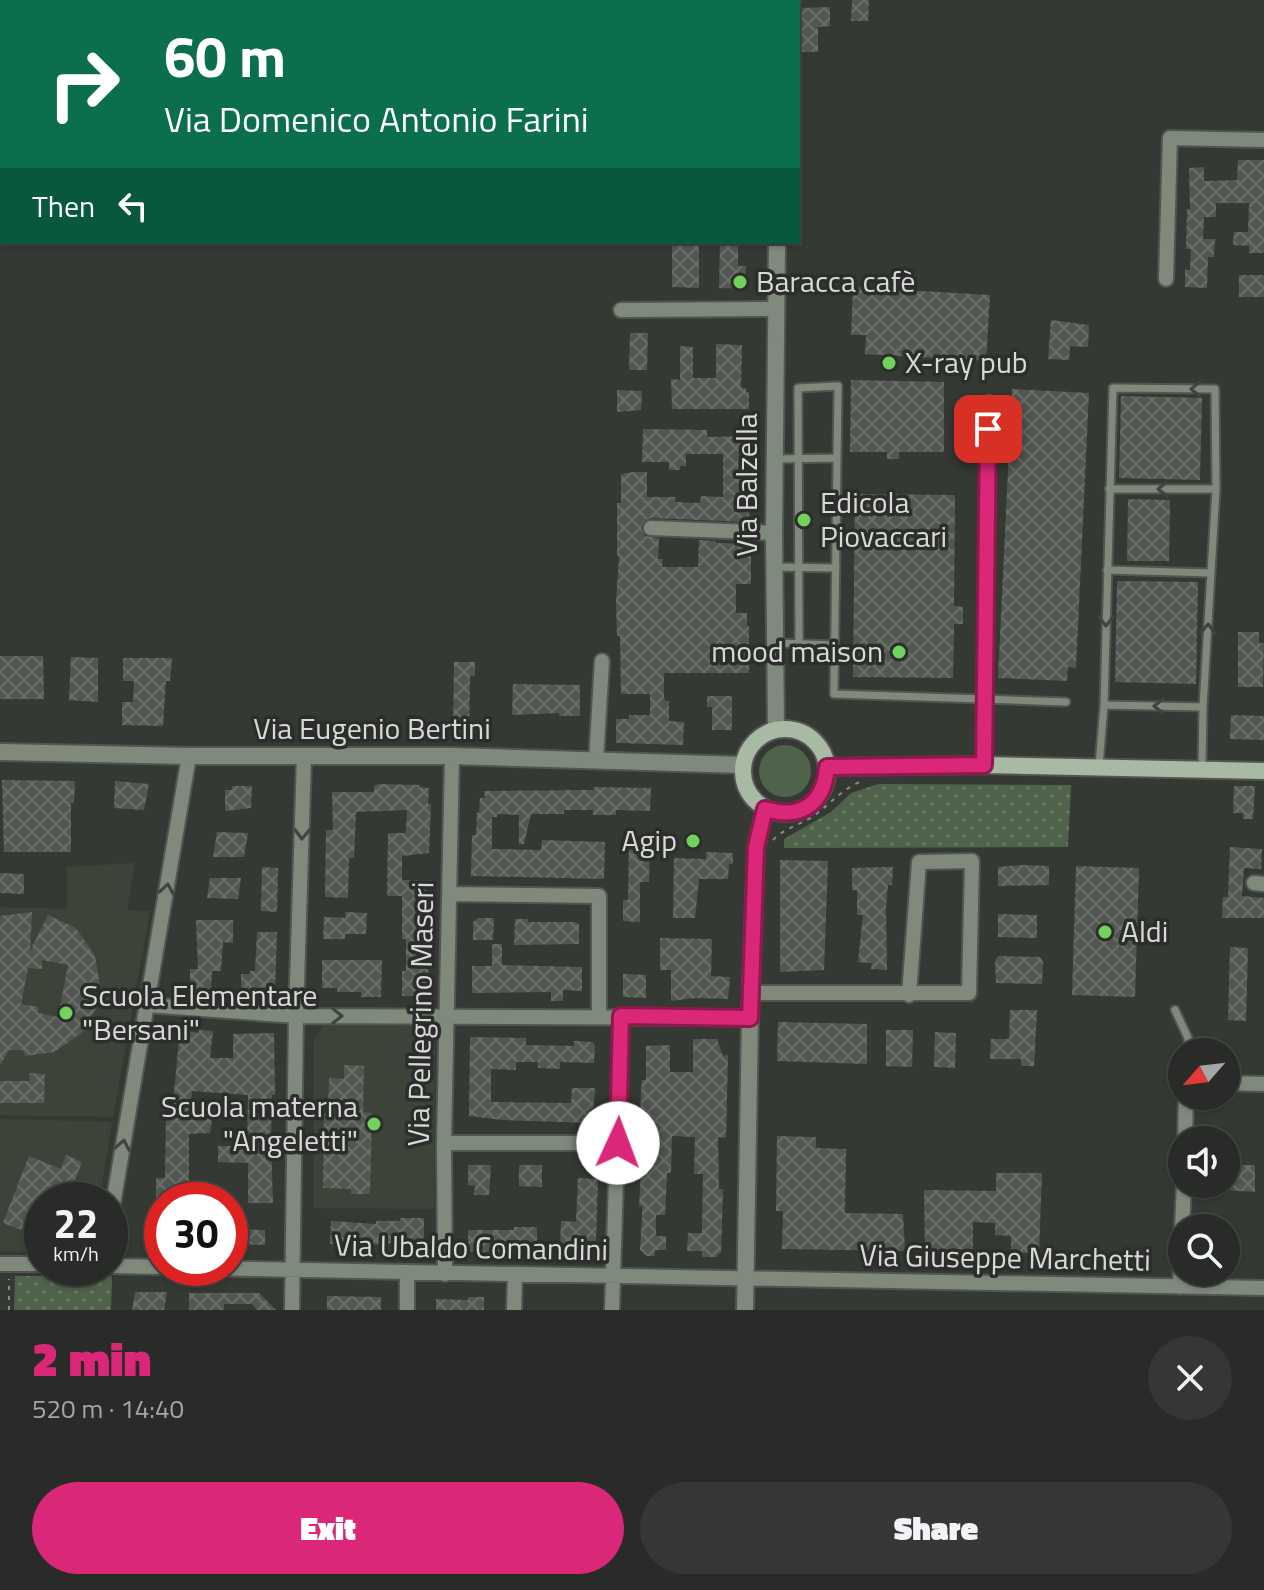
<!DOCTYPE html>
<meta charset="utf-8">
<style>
:root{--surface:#282b27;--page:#343733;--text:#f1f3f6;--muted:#a5a7a7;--line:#444744;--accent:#db2777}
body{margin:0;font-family:"Titillium Web",sans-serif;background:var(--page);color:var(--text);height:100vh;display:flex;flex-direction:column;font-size:30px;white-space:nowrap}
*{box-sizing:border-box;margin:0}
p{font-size:26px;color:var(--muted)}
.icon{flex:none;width:44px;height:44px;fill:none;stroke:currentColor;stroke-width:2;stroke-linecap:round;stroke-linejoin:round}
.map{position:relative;height:1310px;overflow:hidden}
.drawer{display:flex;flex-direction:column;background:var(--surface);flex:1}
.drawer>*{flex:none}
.guide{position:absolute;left:0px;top:0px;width:800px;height:244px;box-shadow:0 2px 6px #0004,0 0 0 2px var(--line);background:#0b6e4f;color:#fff;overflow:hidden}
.needle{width:52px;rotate:242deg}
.buttons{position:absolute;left:1168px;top:1038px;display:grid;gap:16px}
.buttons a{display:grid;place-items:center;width:72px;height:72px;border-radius:50%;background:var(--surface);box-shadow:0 2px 6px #0004,0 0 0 2px var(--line);font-size:40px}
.speed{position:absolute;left:24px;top:1182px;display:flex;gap:16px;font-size:40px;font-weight:700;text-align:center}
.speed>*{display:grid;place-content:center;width:104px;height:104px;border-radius:50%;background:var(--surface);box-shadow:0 2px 6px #0004,0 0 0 2px var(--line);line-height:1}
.speed small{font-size:20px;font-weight:400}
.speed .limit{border:12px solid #d22;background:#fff;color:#111}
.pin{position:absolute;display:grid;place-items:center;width:68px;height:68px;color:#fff;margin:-34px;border-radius:16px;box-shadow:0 4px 12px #0006}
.me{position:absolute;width:88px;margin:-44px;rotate:2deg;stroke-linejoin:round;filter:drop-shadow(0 0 6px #0008)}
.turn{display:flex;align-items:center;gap:28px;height:168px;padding:0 32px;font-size:36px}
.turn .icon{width:104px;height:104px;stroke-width:2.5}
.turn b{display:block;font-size:56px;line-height:68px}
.then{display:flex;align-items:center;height:76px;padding:0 32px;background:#0003;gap:16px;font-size:30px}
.round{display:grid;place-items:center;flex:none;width:84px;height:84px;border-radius:42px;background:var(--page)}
.head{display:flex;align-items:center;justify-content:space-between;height:136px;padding:0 32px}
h1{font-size:48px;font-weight:800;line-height:60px;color:var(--accent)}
.button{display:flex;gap:16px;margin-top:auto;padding:16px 32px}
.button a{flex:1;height:92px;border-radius:48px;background:var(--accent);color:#fff;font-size:32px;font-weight:800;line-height:92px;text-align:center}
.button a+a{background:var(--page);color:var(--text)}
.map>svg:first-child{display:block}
.built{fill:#3c443a}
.green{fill:#4f634b}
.park{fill:url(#park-dots)}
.building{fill:url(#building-cross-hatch);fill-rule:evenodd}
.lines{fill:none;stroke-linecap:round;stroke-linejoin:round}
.service-casing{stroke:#525651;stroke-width:11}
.minor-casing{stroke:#525651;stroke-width:18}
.tertiary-casing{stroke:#525651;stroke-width:20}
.secondary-casing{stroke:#525651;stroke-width:20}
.path{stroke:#898c88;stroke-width:2;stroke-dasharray:4 6;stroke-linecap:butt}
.service{stroke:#7f8a7d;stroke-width:7}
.minor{stroke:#7f8a7d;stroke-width:14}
.tertiary{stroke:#7f8a7d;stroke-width:16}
.secondary{stroke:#a8b9a4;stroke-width:16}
.oneway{stroke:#40453f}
.route-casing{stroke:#8e194d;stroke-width:20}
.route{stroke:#db2777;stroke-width:14}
.poi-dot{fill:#71d35e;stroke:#2b2e2a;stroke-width:3}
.labels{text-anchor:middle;stroke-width:7;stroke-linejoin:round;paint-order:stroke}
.poi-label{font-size:30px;fill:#d8dad7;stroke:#2b2e2a;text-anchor:start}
.street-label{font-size:30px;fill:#d8dad7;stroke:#2b2e2a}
</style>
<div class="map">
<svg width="1264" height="1310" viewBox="0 0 1264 1310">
<defs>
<pattern id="park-dots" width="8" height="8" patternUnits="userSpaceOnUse" patternTransform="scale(2)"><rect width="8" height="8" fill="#4f634b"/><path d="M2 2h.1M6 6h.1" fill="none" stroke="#687964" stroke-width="1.8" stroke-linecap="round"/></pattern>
<pattern id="building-cross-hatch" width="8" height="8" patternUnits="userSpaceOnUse" patternTransform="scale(2)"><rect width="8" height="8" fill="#535752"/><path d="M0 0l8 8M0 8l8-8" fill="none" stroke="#6b6f6a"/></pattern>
</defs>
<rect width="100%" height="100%" fill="#353934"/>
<path class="built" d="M 135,863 L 127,910 L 150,911 L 113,1117 L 0,1115 L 0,907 L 67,909 L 67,867 Z
M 325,1023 L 427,1024 L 435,1032 L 434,1209 L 314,1208 L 314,1040 Z
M 0,1119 L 112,1122 L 99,1200 L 42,1200 L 42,1253 L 0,1251 Z"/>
<path class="green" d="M759 771a26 26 0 1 1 52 0a26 26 0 1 1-52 0Z"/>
<path class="park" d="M 878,784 L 1071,785 L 1068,847 L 784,848 L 784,839 L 831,812 L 851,793 Z
M 15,1276 L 112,1276 L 111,1310 L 14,1310 Z"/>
<path class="building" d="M 852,0 L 869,0 L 868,21 L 851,21 Z
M 830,7 L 830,26 L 818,27 L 818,52 L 798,52 L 798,8 Z
M 1238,160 L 1264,160 L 1264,253 L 1249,253 L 1249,246 L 1233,245 L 1234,232 L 1248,232 L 1249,203 L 1216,203 L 1216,217 L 1204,217 L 1203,239 L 1215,239 L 1214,257 L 1208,257 L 1207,288 L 1185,287 L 1185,270 L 1190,270 L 1191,249 L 1186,249 L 1187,209 L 1190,209 L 1189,168 L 1204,167 L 1204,181 L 1237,180 Z
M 672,242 L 699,242 L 699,288 L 672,287 Z
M 720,242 L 738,242 L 738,266 L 746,266 L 745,289 L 719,288 Z
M 1239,275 L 1264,275 L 1264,297 L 1239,297 Z
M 853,287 L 990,295 L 986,361 L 865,354 L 866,335 L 851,335 Z
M 1051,320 L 1089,325 L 1088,347 L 1070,346 L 1069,360 L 1048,359 Z
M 630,333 L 648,333 L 647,370 L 629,370 Z
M 716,344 L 742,345 L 741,388 L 746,388 L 746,392 L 749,392 L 749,409 L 672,409 L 671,379 L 680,380 L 680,346 L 693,347 L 693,378 L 716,378 Z
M 851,380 L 944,382 L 944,452 L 899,452 L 899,459 L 887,459 L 887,452 L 850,452 Z
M 1012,389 L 1089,393 L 1076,668 L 1068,667 L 1067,681 L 998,678 Z
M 617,390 L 642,391 L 641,410 L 617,412 Z
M 1121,396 L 1202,398 L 1200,480 L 1119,478 Z
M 643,429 L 707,430 L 707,437 L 744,436 L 744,480 L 751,480 L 749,522 L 651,518 L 646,520 L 641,527 L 645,536 L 659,538 L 658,559 L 663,559 L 662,567 L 698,567 L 699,540 L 716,541 L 716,543 L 751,544 L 751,584 L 736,584 L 736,613 L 747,613 L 747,626 L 749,626 L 749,673 L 664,673 L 664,697 L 665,701 L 669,701 L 669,721 L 684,722 L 683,745 L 616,743 L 616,719 L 629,719 L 629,715 L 650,715 L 650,694 L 621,694 L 620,636 L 617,636 L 616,602 L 619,556 L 617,556 L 617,503 L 621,503 L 621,474 L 633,472 L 647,472 L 647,497 L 675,497 L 675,502 L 700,503 L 701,496 L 723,497 L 723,454 L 686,454 L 686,466 L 680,466 L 680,470 L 669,470 L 669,462 L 642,462 Z
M 855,494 L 955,495 L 954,606 L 963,607 L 963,624 L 954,624 L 953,678 L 853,677 Z
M 1128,499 L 1170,500 L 1169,561 L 1127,561 Z
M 1117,581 L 1198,582 L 1196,684 L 1115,682 Z
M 1238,632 L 1259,632 L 1259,643 L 1264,643 L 1263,687 L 1238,687 Z
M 0,656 L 43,656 L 44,699 L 0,699 Z
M 71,657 L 98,658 L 98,702 L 69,700 Z
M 123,658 L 172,658 L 170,681 L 166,681 L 163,726 L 122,725 L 122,702 L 133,702 L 134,681 L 123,681 Z
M 454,662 L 475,662 L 475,676 L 470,676 L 469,736 L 453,736 Z
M 513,684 L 580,685 L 580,716 L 559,716 L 559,713 L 512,715 Z
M 707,696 L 732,696 L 732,730 L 712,730 L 712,707 L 707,707 Z
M 1231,715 L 1264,716 L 1264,740 L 1230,739 Z
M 2,780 L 75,781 L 74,803 L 71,803 L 71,852 L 4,852 Z
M 115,781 L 149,784 L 144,810 L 114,808 Z
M 379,784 L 420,785 L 419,787 L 429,788 L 428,804 L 431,804 L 429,853 L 402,856 L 402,880 L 432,880 L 425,893 L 425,920 L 429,920 L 428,996 L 402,996 L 402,971 L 406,971 L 406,939 L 402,939 L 402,896 L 387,896 L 388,833 L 406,833 L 407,810 L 356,812 L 354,858 L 349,858 L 348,898 L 325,897 L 326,830 L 333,830 L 332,792 L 374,792 L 374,786 Z
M 232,786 L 252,786 L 251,808 L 225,811 L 225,790 L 232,790 Z
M 1234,786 L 1255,786 L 1253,819 L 1243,819 L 1243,813 L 1233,813 Z
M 594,787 L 651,788 L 650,811 L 616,810 L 616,815 L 593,815 L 593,810 L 564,810 L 564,814 L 531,814 L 524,844 L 519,844 L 519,815 L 497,814 L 497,817 L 492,817 L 492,849 L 541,850 L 542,840 L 605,842 L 604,879 L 471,876 L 472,835 L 476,835 L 477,812 L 479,813 L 480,798 L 485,798 L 484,791 L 594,790 Z
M 217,832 L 248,833 L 244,857 L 213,857 Z
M 629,838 L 650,838 L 649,882 L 640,882 L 640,922 L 623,921 L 623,900 L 628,900 Z
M 1230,847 L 1262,849 L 1261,869 L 1244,868 L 1242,896 L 1264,898 L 1264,918 L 1222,918 L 1223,897 L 1228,897 Z
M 706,852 L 733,853 L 733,864 L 729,864 L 728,879 L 699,879 L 695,918 L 673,918 L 674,858 L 706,859 Z
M 780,860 L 828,861 L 824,970 L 780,972 Z
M 1022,865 L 1049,866 L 1049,885 L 998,886 L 998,867 Z
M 1076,866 L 1139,868 L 1135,997 L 1072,995 Z
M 262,867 L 278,868 L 277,912 L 261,911 Z
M 880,867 L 893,867 L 892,885 L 888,885 L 886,907 L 887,970 L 871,969 L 872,963 L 858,962 L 863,915 L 857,915 L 857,890 L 852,890 L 852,868 Z
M 0,873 L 24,874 L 24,894 L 0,893 Z
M 210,878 L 241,878 L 238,899 L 207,898 Z
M 32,912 L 30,951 L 48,915 L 76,928 L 95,956 L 100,986 L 95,987 L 91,1004 L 97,1006 L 83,1032 L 54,1052 L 25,1056 L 23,1050 L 9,1050 L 0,1065 L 0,916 ZM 42,960 L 68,965 L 58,1017 L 38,1013 L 38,1007 L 21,1004 L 28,968 L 42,969 Z
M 345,912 L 367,913 L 366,934 L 345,934 L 345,939 L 323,939 L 324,917 L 346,918 Z
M 998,914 L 1037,915 L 1037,938 L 998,937 Z
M 478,918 L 494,918 L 493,940 L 473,940 L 473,922 Z
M 515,919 L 528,919 L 528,922 L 575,922 L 579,924 L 579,944 L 514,945 Z
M 196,920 L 233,920 L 233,943 L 223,942 L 221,971 L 212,971 L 211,994 L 190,994 L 190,969 L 198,969 Z
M 257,932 L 277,932 L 275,993 L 247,995 L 247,992 L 241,992 L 241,974 L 250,974 L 250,971 L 255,971 Z
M 660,938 L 712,939 L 711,976 L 730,977 L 728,999 L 695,998 L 671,1001 L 671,970 L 660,970 Z
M 492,944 L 502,944 L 502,965 L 582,967 L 582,991 L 563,990 L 563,1001 L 551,1001 L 551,992 L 472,993 L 472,966 L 492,966 Z
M 1230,947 L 1248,948 L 1246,1021 L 1228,1020 Z
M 998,956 L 1040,957 L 1043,962 L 1042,984 L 996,983 L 995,961 Z
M 322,960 L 382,960 L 381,997 L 361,997 L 361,992 L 337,992 L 337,988 L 322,988 Z
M 623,974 L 646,975 L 646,998 L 623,997 Z
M 1010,1010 L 1037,1010 L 1034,1066 L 1021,1066 L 1021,1059 L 990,1059 L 991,1039 L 1009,1039 Z
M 778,1022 L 867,1024 L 867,1064 L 777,1061 Z
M 199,1030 L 213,1031 L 210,1058 L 233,1058 L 233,1034 L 274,1033 L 275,1095 L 272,1095 L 271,1143 L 273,1203 L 248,1203 L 248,1163 L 218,1162 L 218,1146 L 247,1146 L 248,1095 L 192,1091 L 190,1115 L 212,1119 L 210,1133 L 189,1134 L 189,1198 L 156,1197 L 156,1178 L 165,1178 L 166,1114 L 170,1114 L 171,1103 L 173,1103 L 179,1039 L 188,1031 L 199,1033 Z
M 886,1030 L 913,1030 L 912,1067 L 886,1066 Z
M 935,1032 L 956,1033 L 955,1068 L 934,1067 Z
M 470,1037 L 526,1038 L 526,1045 L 574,1046 L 574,1041 L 592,1042 L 595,1045 L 594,1063 L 560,1062 L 560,1069 L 538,1068 L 538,1062 L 516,1062 L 516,1070 L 491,1069 L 491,1102 L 571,1103 L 572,1088 L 595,1088 L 592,1123 L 503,1120 L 469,1116 Z
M 693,1039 L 717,1039 L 723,1056 L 728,1055 L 726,1138 L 718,1137 L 719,1189 L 723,1189 L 721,1252 L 716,1257 L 702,1257 L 702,1251 L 687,1251 L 688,1233 L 702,1233 L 703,1174 L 694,1174 L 695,1137 L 672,1136 L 671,1173 L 667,1173 L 665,1215 L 656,1215 L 656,1236 L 666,1236 L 666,1250 L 655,1250 L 655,1256 L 647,1256 L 640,1250 L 642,1217 L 642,1206 L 639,1206 L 641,1173 L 638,1173 L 641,1092 L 642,1080 L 646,1080 L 646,1046 L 670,1045 L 670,1072 L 693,1072 Z
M 344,1065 L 364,1066 L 363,1112 L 372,1113 L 370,1194 L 351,1194 L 351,1189 L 323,1188 L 324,1113 L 328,1113 L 329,1078 L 344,1079 Z
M 30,1073 L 45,1074 L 44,1103 L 0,1103 L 0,1081 L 29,1081 Z
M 777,1136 L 816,1137 L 816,1148 L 846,1149 L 845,1213 L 903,1214 L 905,1251 L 782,1249 L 783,1211 L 776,1211 Z
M 66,1155 L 82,1162 L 72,1188 L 98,1200 L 42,1200 L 42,1209 L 35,1226 L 32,1225 L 29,1233 L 3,1223 L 29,1156 L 61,1169 Z
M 468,1165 L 491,1165 L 489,1195 L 474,1195 L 475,1186 L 468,1185 Z
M 519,1165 L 542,1165 L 542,1187 L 519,1186 Z
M 1232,1165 L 1255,1165 L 1255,1192 L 1226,1190 L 1226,1172 L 1232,1172 Z
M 996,1173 L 1042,1173 L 1039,1253 L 1011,1253 L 1011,1236 L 995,1235 L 995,1223 L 973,1222 L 973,1249 L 925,1251 L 924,1190 L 996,1191 Z
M 578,1178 L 598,1179 L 596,1241 L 587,1241 L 587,1252 L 560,1252 L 561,1221 L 576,1222 Z
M 151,1216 L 162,1216 L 162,1239 L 150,1238 Z
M 400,1218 L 424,1218 L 424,1250 L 414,1250 L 414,1241 L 364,1246 L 330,1244 L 331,1221 L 376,1224 L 376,1221 L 400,1221 Z
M 514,1227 L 537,1227 L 537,1253 L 468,1252 L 468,1230 L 514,1230 Z
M 230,1229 L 265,1230 L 265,1245 L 230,1244 Z
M 135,1292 L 167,1292 L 164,1310 L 132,1310 Z
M 189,1293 L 259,1293 L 276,1310 L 257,1310 L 252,1304 L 224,1304 L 224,1310 L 189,1310 Z
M 327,1296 L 381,1297 L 381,1310 L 327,1310 Z
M 468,1297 L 484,1297 L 484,1310 L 436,1310 L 436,1299 L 468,1300 Z"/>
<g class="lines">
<defs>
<path id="service" d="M 776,459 L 837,458
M 1109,489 L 1216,489
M 775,567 L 836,568
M 1107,570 L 1211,573
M 777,643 L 834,645
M 799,644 L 798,388 L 838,386 L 834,694 L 1066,702
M 1104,705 L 1113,388 L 1215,389 L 1216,489 L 1203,707
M 984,763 L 989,399
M 1099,766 L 1104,705 L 1203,707 L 1202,769
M 1175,1010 L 1188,1038 L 1188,1052"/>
<path id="minor" d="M 1166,279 L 1170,138 L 1264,140
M 621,310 L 776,309
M 651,528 L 774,533
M 596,761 L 602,661
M 1254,883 L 1264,884
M 450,894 L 599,896 L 599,1016
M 751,993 L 969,993 L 972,861 L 919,862 L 909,995
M 147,1005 L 296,1016 L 750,1018
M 1226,1083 L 1264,1084
M 1185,1140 L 1186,1096
M 444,1143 L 618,1143
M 110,1222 L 189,756
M 1182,1228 L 1184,1184
M 0,1264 L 42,1264
M 110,1266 L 162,1267
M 196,1268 L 1264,1288
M 445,1274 L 444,1143 L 452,756
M 1180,1287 L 1182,1233
M 292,1310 L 296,1016 L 304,756
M 407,1310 L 407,1273
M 514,1310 L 515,1276
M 612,1310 L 621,1016"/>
<path id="tertiary" d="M 779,2 L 779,0
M 776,729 L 774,533 L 777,242
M 0,752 L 189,756 L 452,756 L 743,765
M 745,1310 L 750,1018 L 756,847 L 765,809"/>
<path id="secondary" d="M743 771a42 42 0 1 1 84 0a42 42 0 1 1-84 0Z
M 827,767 L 984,765 L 1264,771"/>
</defs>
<use href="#service" class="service-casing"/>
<use href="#minor" class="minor-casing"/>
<use href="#tertiary" class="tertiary-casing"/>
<use href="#secondary" class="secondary-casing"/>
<path class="path" d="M 773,840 C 785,828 799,825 812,817 C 830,805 839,791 860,782
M 9,1310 L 9,1279"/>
<use href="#service" class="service"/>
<use href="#minor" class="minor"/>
<use href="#tertiary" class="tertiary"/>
<use href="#secondary" class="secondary"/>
</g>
<defs><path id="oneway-chevron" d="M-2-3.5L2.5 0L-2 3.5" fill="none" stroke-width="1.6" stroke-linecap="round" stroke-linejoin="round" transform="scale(2)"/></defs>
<g class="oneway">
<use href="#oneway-chevron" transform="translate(1196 389) rotate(-179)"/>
<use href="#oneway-chevron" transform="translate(1163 489) rotate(180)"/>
<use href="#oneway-chevron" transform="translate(1106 621) rotate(91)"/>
<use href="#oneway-chevron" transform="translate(1208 629) rotate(-87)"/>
<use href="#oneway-chevron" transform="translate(1159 706) rotate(-179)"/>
<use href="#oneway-chevron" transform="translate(302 834) rotate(92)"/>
<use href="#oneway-chevron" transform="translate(167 889) rotate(-81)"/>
<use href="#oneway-chevron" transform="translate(337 1016) rotate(1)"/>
<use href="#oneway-chevron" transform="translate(123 1145) rotate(-80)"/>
</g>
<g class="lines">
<defs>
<path id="route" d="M 618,1143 L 621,1016 L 750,1018 L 756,847 L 765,809 C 801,820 824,804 827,767 L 984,765 L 988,429"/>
</defs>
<use href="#route" class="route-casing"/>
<use href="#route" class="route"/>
</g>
<g class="poi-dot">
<circle cx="740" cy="282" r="8"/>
<circle cx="889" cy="363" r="8"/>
<circle cx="804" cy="520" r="8"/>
<circle cx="899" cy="652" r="8"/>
<circle cx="693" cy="841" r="8"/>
<circle cx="1105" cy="932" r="8"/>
<circle cx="66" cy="1013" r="8"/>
<circle cx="374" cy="1124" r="8"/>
</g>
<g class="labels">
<g class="poi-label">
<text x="756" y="292">Baracca cafè</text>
<text x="905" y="373">X-ray pub</text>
<text x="820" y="513">Edicola<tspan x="820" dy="34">Piovaccari</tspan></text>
<text x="883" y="662" text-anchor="end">mood maison</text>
<text x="677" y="851" text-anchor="end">Agip</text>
<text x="1121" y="942">Aldi</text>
<text x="82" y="1006">Scuola Elementare<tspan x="82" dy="34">"Bersani"</tspan></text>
<text x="358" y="1117" text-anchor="end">Scuola materna<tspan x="358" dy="34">"Angeletti"</tspan></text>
</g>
<g class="street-label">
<text transform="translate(747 485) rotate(-90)" y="10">Via Balzella</text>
<text x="372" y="739">Via Eugenio Bertini</text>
<text transform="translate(421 1014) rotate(-89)" y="10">Via Pellegrino Maseri</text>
<text transform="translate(471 1248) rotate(1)" y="10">Via Ubaldo Comandini</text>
<text transform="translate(1005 1258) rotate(1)" y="10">Via Giuseppe Marchetti</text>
</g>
</g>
</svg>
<div class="buttons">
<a><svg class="needle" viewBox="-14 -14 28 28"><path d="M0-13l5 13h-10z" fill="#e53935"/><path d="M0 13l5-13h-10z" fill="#a5a7a7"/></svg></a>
<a><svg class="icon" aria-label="sound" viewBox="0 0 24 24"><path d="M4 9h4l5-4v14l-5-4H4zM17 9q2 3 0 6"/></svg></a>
<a><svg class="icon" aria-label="search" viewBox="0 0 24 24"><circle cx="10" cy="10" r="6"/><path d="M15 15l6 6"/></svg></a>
</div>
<div class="speed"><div>22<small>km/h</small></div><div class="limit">30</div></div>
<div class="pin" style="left:988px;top:429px;background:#d93025"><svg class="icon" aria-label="arrive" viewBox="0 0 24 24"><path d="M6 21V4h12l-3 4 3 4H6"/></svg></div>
<svg class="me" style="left:618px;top:1143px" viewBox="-20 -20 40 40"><circle r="19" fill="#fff"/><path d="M0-13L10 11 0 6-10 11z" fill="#db2777"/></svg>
<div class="guide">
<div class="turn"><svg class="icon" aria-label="right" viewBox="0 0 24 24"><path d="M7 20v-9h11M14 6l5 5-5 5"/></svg><div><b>60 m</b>Via Domenico Antonio Farini</div></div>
<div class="then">Then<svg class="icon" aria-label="left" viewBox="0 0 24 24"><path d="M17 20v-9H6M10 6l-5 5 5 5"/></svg></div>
</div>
</div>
<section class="drawer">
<div class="head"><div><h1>2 min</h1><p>520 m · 14:40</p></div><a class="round"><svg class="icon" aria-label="close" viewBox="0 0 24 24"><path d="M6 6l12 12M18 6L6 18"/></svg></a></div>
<div class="button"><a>Exit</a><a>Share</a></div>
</section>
